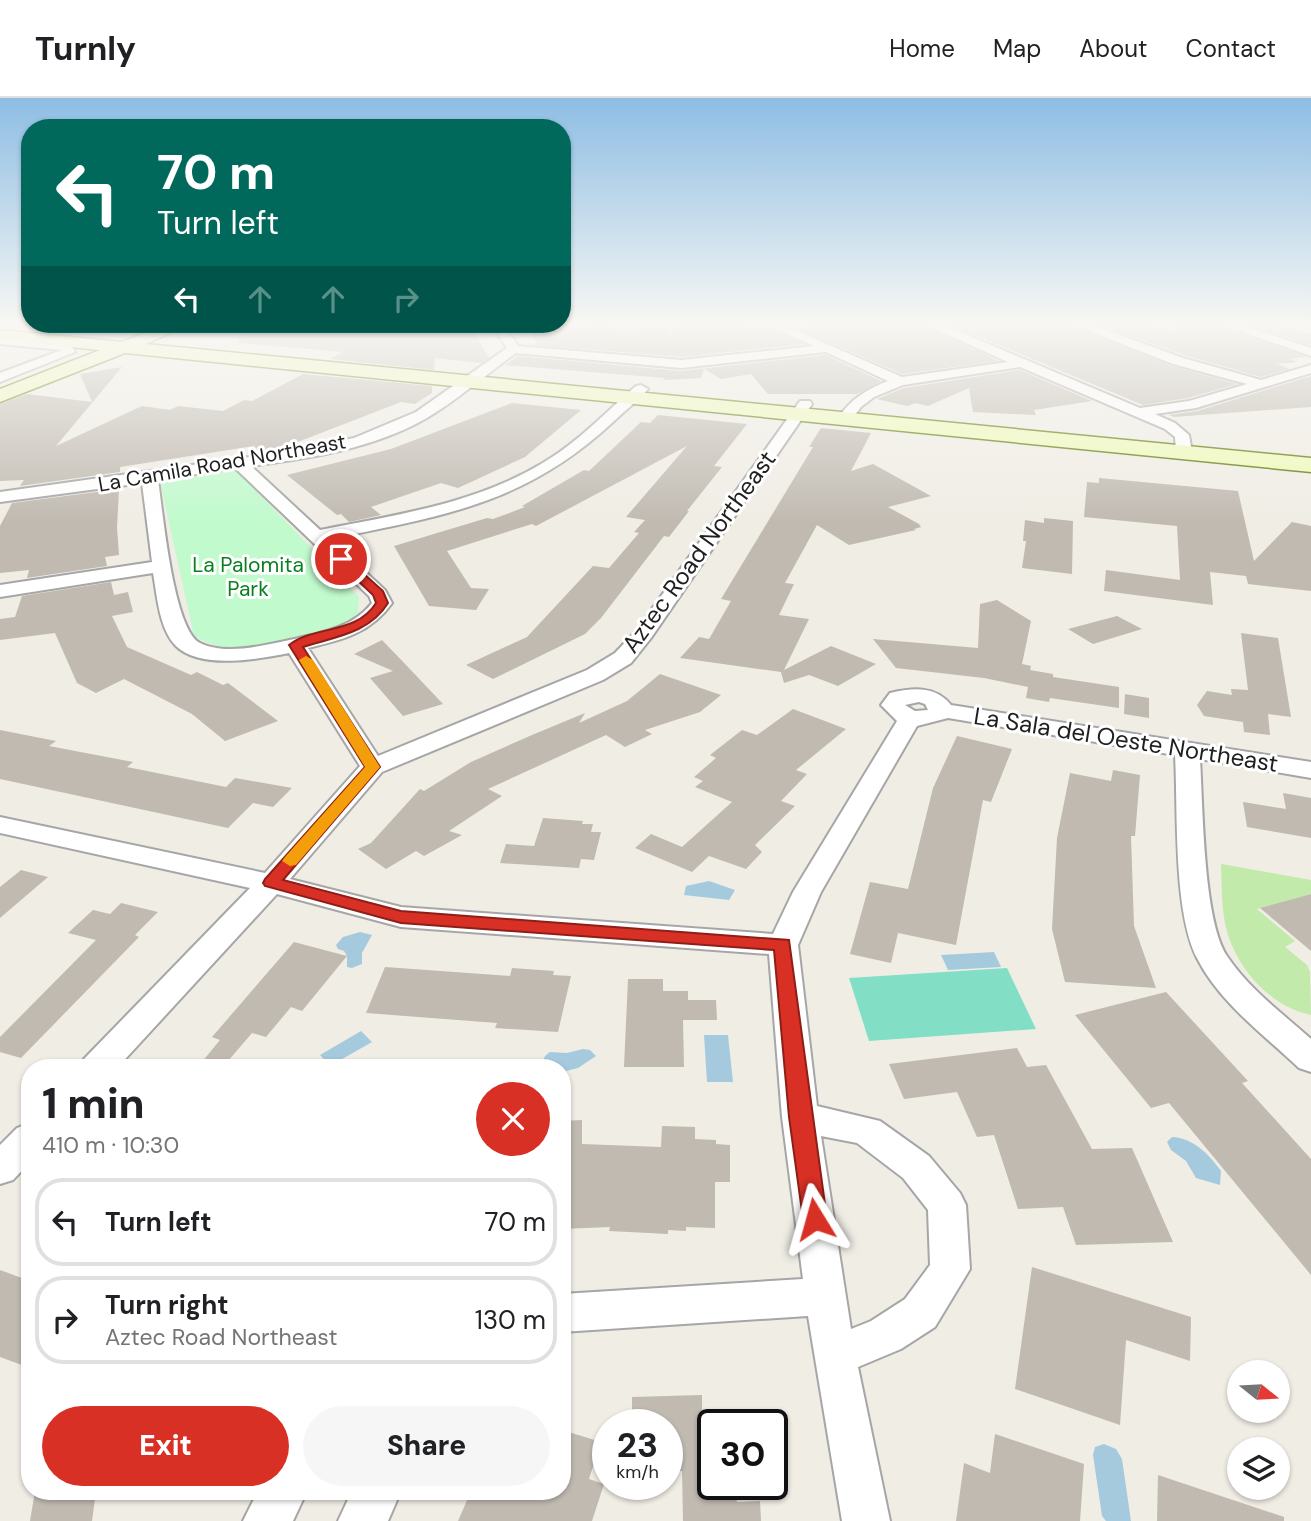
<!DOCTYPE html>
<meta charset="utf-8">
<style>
:root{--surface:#fff;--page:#f6f6f6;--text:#202124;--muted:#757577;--line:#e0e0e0;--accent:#d93025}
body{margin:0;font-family:"DM Sans",sans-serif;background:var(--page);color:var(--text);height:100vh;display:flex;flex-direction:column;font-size:26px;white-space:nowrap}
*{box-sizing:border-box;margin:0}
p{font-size:23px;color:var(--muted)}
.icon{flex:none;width:38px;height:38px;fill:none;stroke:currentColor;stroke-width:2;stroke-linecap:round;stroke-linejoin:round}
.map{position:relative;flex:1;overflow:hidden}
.sheet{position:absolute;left:21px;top:961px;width:550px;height:441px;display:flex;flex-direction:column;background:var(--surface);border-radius:28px;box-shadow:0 2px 5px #0004}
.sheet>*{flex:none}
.hud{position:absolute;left:21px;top:21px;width:550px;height:214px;border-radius:28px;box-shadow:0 2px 5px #0004;background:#00695c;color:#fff;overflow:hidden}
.needle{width:46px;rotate:108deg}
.controls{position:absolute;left:1227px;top:1262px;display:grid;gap:14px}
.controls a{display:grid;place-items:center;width:63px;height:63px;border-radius:50%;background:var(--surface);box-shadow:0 2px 5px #0004;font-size:35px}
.speed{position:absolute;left:592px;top:1311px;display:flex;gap:14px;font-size:35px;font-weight:700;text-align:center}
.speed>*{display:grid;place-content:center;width:91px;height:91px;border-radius:50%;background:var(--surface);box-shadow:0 2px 5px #0004;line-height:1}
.speed small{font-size:18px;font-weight:400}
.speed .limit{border:4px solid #111;border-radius:10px;background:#fff;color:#111}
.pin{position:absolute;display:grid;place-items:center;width:60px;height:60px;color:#fff;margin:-30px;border:4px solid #fff;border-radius:50%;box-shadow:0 2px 7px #0007}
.me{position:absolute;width:77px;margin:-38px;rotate:352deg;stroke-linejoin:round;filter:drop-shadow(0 0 5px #0008)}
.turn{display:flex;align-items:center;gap:24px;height:147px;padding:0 21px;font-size:32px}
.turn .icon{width:91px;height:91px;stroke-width:2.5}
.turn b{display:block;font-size:49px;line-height:60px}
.lanes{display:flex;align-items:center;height:66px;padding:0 21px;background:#0003;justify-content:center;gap:35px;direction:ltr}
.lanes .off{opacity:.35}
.round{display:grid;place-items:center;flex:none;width:74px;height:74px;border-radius:37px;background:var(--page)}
.head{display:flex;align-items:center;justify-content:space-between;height:119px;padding:0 21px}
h1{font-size:42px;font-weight:800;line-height:52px}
.button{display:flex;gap:14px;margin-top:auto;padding:14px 21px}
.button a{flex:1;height:80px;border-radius:42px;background:var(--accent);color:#fff;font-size:28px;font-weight:800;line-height:80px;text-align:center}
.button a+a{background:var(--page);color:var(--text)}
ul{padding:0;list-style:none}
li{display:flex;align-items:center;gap:21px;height:88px;margin:0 14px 10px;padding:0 7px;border:4px solid var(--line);border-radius:28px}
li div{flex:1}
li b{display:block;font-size:26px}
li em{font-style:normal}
header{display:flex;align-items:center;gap:42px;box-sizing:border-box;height:98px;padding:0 35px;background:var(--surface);border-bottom:2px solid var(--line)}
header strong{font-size:33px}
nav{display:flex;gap:38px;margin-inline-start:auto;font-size:24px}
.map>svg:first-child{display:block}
.grass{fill:#c2eaaa}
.park{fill:#c1facd}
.pitch{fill:#82dfc6}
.water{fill:#a5cade}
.building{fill:#c0bab1}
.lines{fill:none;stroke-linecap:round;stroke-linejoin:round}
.minor-casing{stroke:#a6a6a6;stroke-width:4}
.secondary-casing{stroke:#5d7804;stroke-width:3}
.minor{fill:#fff;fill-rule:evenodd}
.secondary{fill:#effab8;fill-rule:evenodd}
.route{fill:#d93025;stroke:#8d1f18;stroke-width:2}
.slow{fill:#f59e0b}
.labels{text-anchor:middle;stroke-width:6;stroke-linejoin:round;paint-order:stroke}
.far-street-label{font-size:21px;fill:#1f1f1f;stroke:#fff}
.far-park-label{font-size:21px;fill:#0a7f22;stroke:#fff}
.street-label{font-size:24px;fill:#1f1f1f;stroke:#fff}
</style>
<header>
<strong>Turnly</strong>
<nav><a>Home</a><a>Map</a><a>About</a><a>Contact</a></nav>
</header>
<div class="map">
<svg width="1311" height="1423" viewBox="0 0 1311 1423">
<rect width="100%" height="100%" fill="#f0ede5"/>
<path class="grass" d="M 1221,766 L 1311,782 L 1311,796 L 1257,811 L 1295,843 L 1285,849 L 1307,867 L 1310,874 L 1311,917 C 1272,909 1240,874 1228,837 C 1221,814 1222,790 1221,766 Z"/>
<path class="park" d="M 228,370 L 235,371 L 359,499 L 358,515 C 335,536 257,552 225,549 C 213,548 204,543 194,538 L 160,384 L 162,381 Z"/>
<path class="pitch" d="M 1007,870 L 1036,931 L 869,943 L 849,880 Z"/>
<path class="water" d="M 709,783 L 735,792 L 729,802 L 684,797 L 686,788 Z
M 360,834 L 372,837 L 362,855 L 362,866 L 352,870 L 347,869 L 347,858 L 344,853 L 338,851 L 336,847 L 343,839 Z
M 994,854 L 1001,869 L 948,872 L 941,857 Z
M 361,933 L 372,944 L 330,968 L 320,957 Z
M 704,937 L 728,937 L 733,984 L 707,984 Z
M 583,951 L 590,952 L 596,958 L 578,970 L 562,974 L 562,970 L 542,969 L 541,967 L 545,958 L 550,954 L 567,955 Z
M 1172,1039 C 1193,1040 1209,1056 1221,1073 L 1220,1087 L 1196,1080 L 1186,1063 L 1171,1052 L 1167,1044 Z
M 1104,1346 L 1116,1351 L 1122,1361 L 1131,1423 L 1106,1423 L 1102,1418 L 1093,1357 L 1095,1349 Z"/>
<path class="building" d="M 240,226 L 409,226 L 394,234 L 471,229 L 489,260 L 482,265 L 435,260 L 434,272 L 330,261 L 343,254 L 239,245 Z
M 600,226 L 610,226 L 622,232 L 665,230 L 670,234 L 684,226 L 732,226 L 770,231 L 804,246 L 681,259 L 534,247 L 537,245 L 527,230 L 554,228 L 557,233 Z
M 819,226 L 922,226 L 999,263 L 902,276 L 795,229 Z
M 948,226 L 1069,226 L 1172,268 L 1237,286 L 1188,300 L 1143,307 Z
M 1097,226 L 1151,226 L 1176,234 L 1177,226 L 1218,226 L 1306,259 L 1290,261 L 1297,264 L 1277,266 L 1290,271 L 1261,279 L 1184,257 Z
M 1247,226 L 1279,226 L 1311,236 L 1311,247 Z
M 826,257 L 881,283 L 857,296 L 768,296 L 751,276 L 721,281 L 704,271 L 701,280 L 664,282 L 665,280 L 505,267 L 518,258 L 681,273 Z
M 122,269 L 56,348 L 142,308 L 170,312 L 178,308 L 223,313 L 244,302 L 252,303 L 303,276 L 432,288 L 432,295 L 415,306 L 401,304 L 277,352 L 261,355 L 254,348 L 120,369 L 120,374 L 20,388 L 24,382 L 0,383 L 0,306 L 27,296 L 92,304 L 80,276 Z
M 1020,272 L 1092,303 L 1034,312 L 1036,317 L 973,314 L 969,290 L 928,308 L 916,305 L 907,308 L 877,301 L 904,290 Z
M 1311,278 L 1311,309 L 1174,319 L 1169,317 L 1197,313 Z
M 512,305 L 581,312 L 525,359 L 458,390 L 441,385 L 371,409 L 381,417 L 349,424 L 341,416 L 337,417 L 287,377 L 391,351 Z
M 658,317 L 747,326 L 714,368 L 722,369 L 687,413 L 689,413 L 669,439 L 664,438 L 601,520 L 585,536 L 493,581 L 466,567 L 527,539 L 593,468 L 609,470 L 639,435 L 634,434 L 645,422 L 626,419 L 687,348 L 536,428 L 532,426 L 447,453 L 471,490 L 489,491 L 476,512 L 429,508 L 394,448 L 487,420 L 493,421 L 525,409 L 522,408 L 584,372 L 589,373 L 641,324 L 650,325 Z
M 821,330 L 871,335 L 851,373 L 873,366 L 931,398 L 888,409 L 919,426 L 921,429 L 914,431 L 916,432 L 849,447 L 817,427 L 785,485 L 794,486 L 779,517 L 809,521 L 784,572 L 831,548 L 876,566 L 838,588 L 809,577 L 784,585 L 781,574 L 680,560 L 699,539 L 709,541 L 731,503 L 721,501 L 813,349 L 809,349 Z
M 1099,380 L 1238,393 L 1254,463 L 1292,424 L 1311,428 L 1311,493 L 1248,486 L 1246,478 L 1210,474 L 1213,507 L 1104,493 L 1106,472 L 1180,482 L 1177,428 L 1084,419 L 1087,384 L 1099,385 Z
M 119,391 L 117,430 L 119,457 L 105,459 L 107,468 L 27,480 L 29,472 L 0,475 L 0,428 L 12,405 Z
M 1044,420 L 1073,423 L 1072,476 L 1022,470 L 1026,443 L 1023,443 L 1025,422 L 1044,425 Z
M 111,484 L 114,497 L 128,494 L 133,514 L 112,518 L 127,549 L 191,577 L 197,574 L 223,587 L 228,585 L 278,623 L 225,643 L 192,616 L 124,581 L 96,595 L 77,585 L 55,535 L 0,542 L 0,521 L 15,519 L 22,498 Z
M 997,502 L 1031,523 L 1022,566 L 1031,568 L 1030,572 L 1053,576 L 1053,579 L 1119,589 L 1119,610 L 1050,600 L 1049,604 L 1026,600 L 1028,589 L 984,580 L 896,570 L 873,541 L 978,550 L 980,506 Z
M 1117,518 L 1142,531 L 1093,546 L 1068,531 Z
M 1241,535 L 1278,540 L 1291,619 L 1268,616 L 1270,637 L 1244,634 L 1243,624 L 1204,618 L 1197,607 L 1207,593 L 1232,597 L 1231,591 L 1248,592 Z
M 382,542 L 408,569 L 443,606 L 403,618 L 370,580 L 393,573 L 354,556 Z
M 660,576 L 721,597 L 700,614 L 645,632 L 652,636 L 625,649 L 606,637 L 488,691 L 502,698 L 449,733 L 462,737 L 424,758 L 416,753 L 386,771 L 358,751 L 371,745 L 420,691 L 424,693 L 471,664 L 532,637 L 585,615 L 579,625 L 627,603 Z
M 1125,596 L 1149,600 L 1149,620 L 1124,616 Z
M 793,611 L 846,631 L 796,672 L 807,676 L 781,703 L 795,708 L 755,747 L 762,754 L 746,771 L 709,758 L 692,774 L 635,750 L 651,736 L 682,749 L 732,704 L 695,689 L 703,683 L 694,679 L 716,660 L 710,657 L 742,632 L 757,637 Z
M 0,632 L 56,643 L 49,648 L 133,664 L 127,669 L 226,689 L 235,680 L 292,690 L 273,709 L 253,705 L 228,730 L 0,681 Z
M 957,638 L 1012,651 L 991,704 L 983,702 L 956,847 L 898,835 L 891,865 L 850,856 L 870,784 L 908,791 L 933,690 Z
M 1113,672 L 1140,677 L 1135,738 L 1131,738 L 1134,828 L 1156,890 L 1065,884 L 1052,831 L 1057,740 L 1070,675 L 1111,683 Z
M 1283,695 L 1311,700 L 1311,740 L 1247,729 L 1243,704 L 1286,711 Z
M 543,720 L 583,723 L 582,726 L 593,726 L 591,734 L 601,734 L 594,762 L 581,761 L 579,770 L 500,765 L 506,746 L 534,748 Z
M 21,772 L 48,779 L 0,820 L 0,789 Z
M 1311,796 L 1311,853 L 1260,810 Z
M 121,805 L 158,814 L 135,837 L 139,839 L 21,960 L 0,954 L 0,939 L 96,842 L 68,835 L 93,812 L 110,816 Z
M 294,844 L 347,858 L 302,913 L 291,909 L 266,939 L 252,935 L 222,970 L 197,970 L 220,942 L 212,939 Z
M 385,869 L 510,878 L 512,870 L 554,873 L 553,877 L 571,878 L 558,934 L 495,930 L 497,925 L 366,915 Z
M 628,881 L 663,881 L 663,893 L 688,893 L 688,902 L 716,902 L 717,922 L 683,922 L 684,969 L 624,969 Z
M 1166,894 L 1248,983 L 1242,985 L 1311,1061 L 1311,1177 L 1169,1005 L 1151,1010 L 1075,917 Z
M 1017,950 L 1027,969 L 1046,967 L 1092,1051 L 1132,1050 L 1173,1144 L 1076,1147 L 1063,1109 L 1018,1111 L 994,1037 L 977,1039 L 957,994 L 904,1001 L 889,966 Z
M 582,1022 L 582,1046 L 661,1049 L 662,1028 L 695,1029 L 695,1041 L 716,1042 L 716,1046 L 730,1047 L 730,1084 L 715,1084 L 715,1130 L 686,1129 L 686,1133 L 668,1132 L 668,1136 L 609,1133 L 610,1129 L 562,1131 L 562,1023 Z
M 1032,1169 L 1191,1219 L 1190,1263 L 1126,1242 L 1120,1327 L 1015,1291 Z
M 0,1172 L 30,1183 L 30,1270 L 0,1259 Z
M 702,1297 L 702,1320 L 712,1320 L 712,1386 L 735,1386 L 737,1404 L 760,1403 L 761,1423 L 683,1423 L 682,1373 L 667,1374 L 667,1326 L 632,1326 L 632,1299 Z
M 562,1332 L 601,1344 L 589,1381 L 604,1386 L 592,1423 L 458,1423 L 471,1393 L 562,1393 Z
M 995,1336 L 1084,1366 L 1080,1423 L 956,1423 L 964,1365 L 990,1375 Z
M 1158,1377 L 1284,1419 L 1284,1423 L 1157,1423 Z
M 35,1393 L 64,1393 L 63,1400 L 96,1393 L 92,1423 L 30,1423 Z"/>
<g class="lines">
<defs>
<path id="minor" d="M 491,226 L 503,226 L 518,248 L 681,262 L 814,248 L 764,226 L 782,226 L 902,279 L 1008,264 L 924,226 L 941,226 L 1140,310 L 1189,303 L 1247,286 L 1173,266 L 1071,226 L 1089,226 L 1183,260 L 1261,282 L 1311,267 L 1311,275 L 1196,310 L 1155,316 L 1175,325 L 1189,337 L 1192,354 L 1184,359 L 1176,354 L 1175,339 L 1165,331 L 1020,269 L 903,287 L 874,299 L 861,309 L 850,323 L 845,324 L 838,320 C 851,301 867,291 888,283 L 826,254 L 681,270 L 516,255 C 486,276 458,302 425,321 C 372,351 310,360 251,368 L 320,432 C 395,417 474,406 541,366 C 576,346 605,315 636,288 L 641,287 L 648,291 C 638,303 624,313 613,324 C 525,406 443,418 330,441 L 385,492 L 392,505 C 371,535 342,542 308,550 L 378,658 L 587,572 L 615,555 L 637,532 L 800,303 L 810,303 L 812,306 L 651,540 L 631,565 L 603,582 L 382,674 L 290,781 L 401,809 L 773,836 L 793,794 L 897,623 L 881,607 L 890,595 C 912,590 935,587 951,607 L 1311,664 L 1311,680 L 1200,661 C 1203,708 1203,822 1227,858 C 1249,891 1282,915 1311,941 L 1311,974 L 1299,970 C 1264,937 1219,904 1197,860 C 1173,813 1178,712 1175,657 L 948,620 L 917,628 L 821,794 L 798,847 L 817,1008 L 880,1023 L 929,1058 L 960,1095 L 966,1107 L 970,1171 L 935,1229 L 901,1251 L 858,1269 L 890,1423 L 842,1423 L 808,1218 L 562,1234 L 562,1196 L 803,1181 L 782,1019 L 769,856 L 401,829 L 277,796 L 117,970 L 79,970 L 84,961 L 250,790 L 0,735 L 0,719 L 265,775 L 360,668 L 289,555 C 260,561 200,572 176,548 C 159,531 157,497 153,475 L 0,499 L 0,487 L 152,464 L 142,385 L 0,404 L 0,394 L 285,354 L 354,340 L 416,314 L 507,250 ZM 235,370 L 369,498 L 372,505 C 352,531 316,536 285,543 C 261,548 224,557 200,545 C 173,531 163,414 158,382 ZM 919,604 L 925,606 L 928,612 L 915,613 L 905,607 ZM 821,1038 L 857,1045 L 903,1080 L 928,1112 L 930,1167 L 905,1201 L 871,1223 L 851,1231 Z
M 1220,226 L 1238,226 L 1311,250 L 1311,258 Z
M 0,238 L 71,247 L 75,254 L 0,284 L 0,275 L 62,252 L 0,246 Z
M 30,1025 L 30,1064 L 13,1082 L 0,1086 L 0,1047 L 17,1030 Z
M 258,1393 L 307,1393 L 293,1423 L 243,1423 Z
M 352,1393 L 401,1393 L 388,1423 L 338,1423 Z"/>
<path id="secondary" d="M 167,226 L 190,226 L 146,246 L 1311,360 L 1311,374 L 125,255 L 0,304 L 0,291 L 100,252 L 0,242 L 0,232 L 122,244 Z"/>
</defs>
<use href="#minor" class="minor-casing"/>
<use href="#secondary" class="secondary-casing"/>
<use href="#minor" class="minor"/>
<use href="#secondary" class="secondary"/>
</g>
<linearGradient id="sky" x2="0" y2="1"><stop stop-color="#8dbde4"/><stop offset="0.53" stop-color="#f8f7f3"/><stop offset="1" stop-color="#f8f7f3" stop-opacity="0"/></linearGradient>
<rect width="1311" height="425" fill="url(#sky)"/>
<path class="route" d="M 337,459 L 345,459 L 383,493 L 388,505 C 370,535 334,539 303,549 L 380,669 L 283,782 L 401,813 L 789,842 L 827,1121 L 823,1128 L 815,1131 L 807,1128 L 803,1121 L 789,1019 L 774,852 L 401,825 L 265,788 L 263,785 L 265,781 L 365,669 L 289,547 C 314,527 356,537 376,505 L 373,497 L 337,463 Z"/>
<path class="slow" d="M 306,558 L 313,562 L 380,669 L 296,767 L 290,768 L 282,763 L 285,759 L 365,669 L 299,562 Z"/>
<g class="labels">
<g class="far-street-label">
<text transform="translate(222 365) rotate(-10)" y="7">La Camila Road Northeast</text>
</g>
<g class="far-park-label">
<text x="248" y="474">La Palomita<tspan x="248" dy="24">Park</tspan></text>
</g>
<g class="street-label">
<text transform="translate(699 454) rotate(-54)" y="8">Aztec Road Northeast</text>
<text transform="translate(1126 642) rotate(9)" y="8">La Sala del Oeste Northeast</text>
</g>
</g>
</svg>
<div class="controls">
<a><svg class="needle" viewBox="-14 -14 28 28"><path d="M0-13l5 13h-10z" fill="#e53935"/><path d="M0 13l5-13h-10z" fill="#757577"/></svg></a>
<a><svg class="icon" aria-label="layers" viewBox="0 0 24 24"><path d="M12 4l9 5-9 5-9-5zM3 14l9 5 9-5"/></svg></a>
</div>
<div class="speed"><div>23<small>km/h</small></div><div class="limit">30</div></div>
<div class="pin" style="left:341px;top:461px;background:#d93025"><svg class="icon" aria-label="arrive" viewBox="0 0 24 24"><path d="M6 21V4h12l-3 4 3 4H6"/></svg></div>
<svg class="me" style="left:815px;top:1121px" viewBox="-20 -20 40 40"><path d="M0-17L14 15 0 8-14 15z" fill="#d93025" stroke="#fff" stroke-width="4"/></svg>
<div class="hud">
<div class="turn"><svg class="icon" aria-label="left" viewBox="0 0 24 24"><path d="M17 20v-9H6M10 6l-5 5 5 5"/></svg><div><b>70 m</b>Turn left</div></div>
<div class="lanes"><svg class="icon" aria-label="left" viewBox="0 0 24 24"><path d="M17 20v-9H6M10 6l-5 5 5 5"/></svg><svg class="icon off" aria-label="ahead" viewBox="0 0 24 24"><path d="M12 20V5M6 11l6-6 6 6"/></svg><svg class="icon off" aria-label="ahead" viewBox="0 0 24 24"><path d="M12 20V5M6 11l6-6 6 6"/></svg><svg class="icon off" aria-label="right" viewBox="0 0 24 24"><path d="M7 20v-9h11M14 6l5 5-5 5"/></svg></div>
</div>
<section class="sheet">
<div class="head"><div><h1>1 min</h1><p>410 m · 10:30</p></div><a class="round" style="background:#d93025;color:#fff"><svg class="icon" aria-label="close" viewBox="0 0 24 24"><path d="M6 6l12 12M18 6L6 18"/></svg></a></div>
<ul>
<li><svg class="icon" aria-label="left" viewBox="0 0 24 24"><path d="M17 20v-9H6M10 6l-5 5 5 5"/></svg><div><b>Turn left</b></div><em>70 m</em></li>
<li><svg class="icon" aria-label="right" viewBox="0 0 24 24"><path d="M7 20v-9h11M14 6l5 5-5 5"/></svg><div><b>Turn right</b><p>Aztec Road Northeast</p></div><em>130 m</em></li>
</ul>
<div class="button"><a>Exit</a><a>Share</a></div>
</section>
</div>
